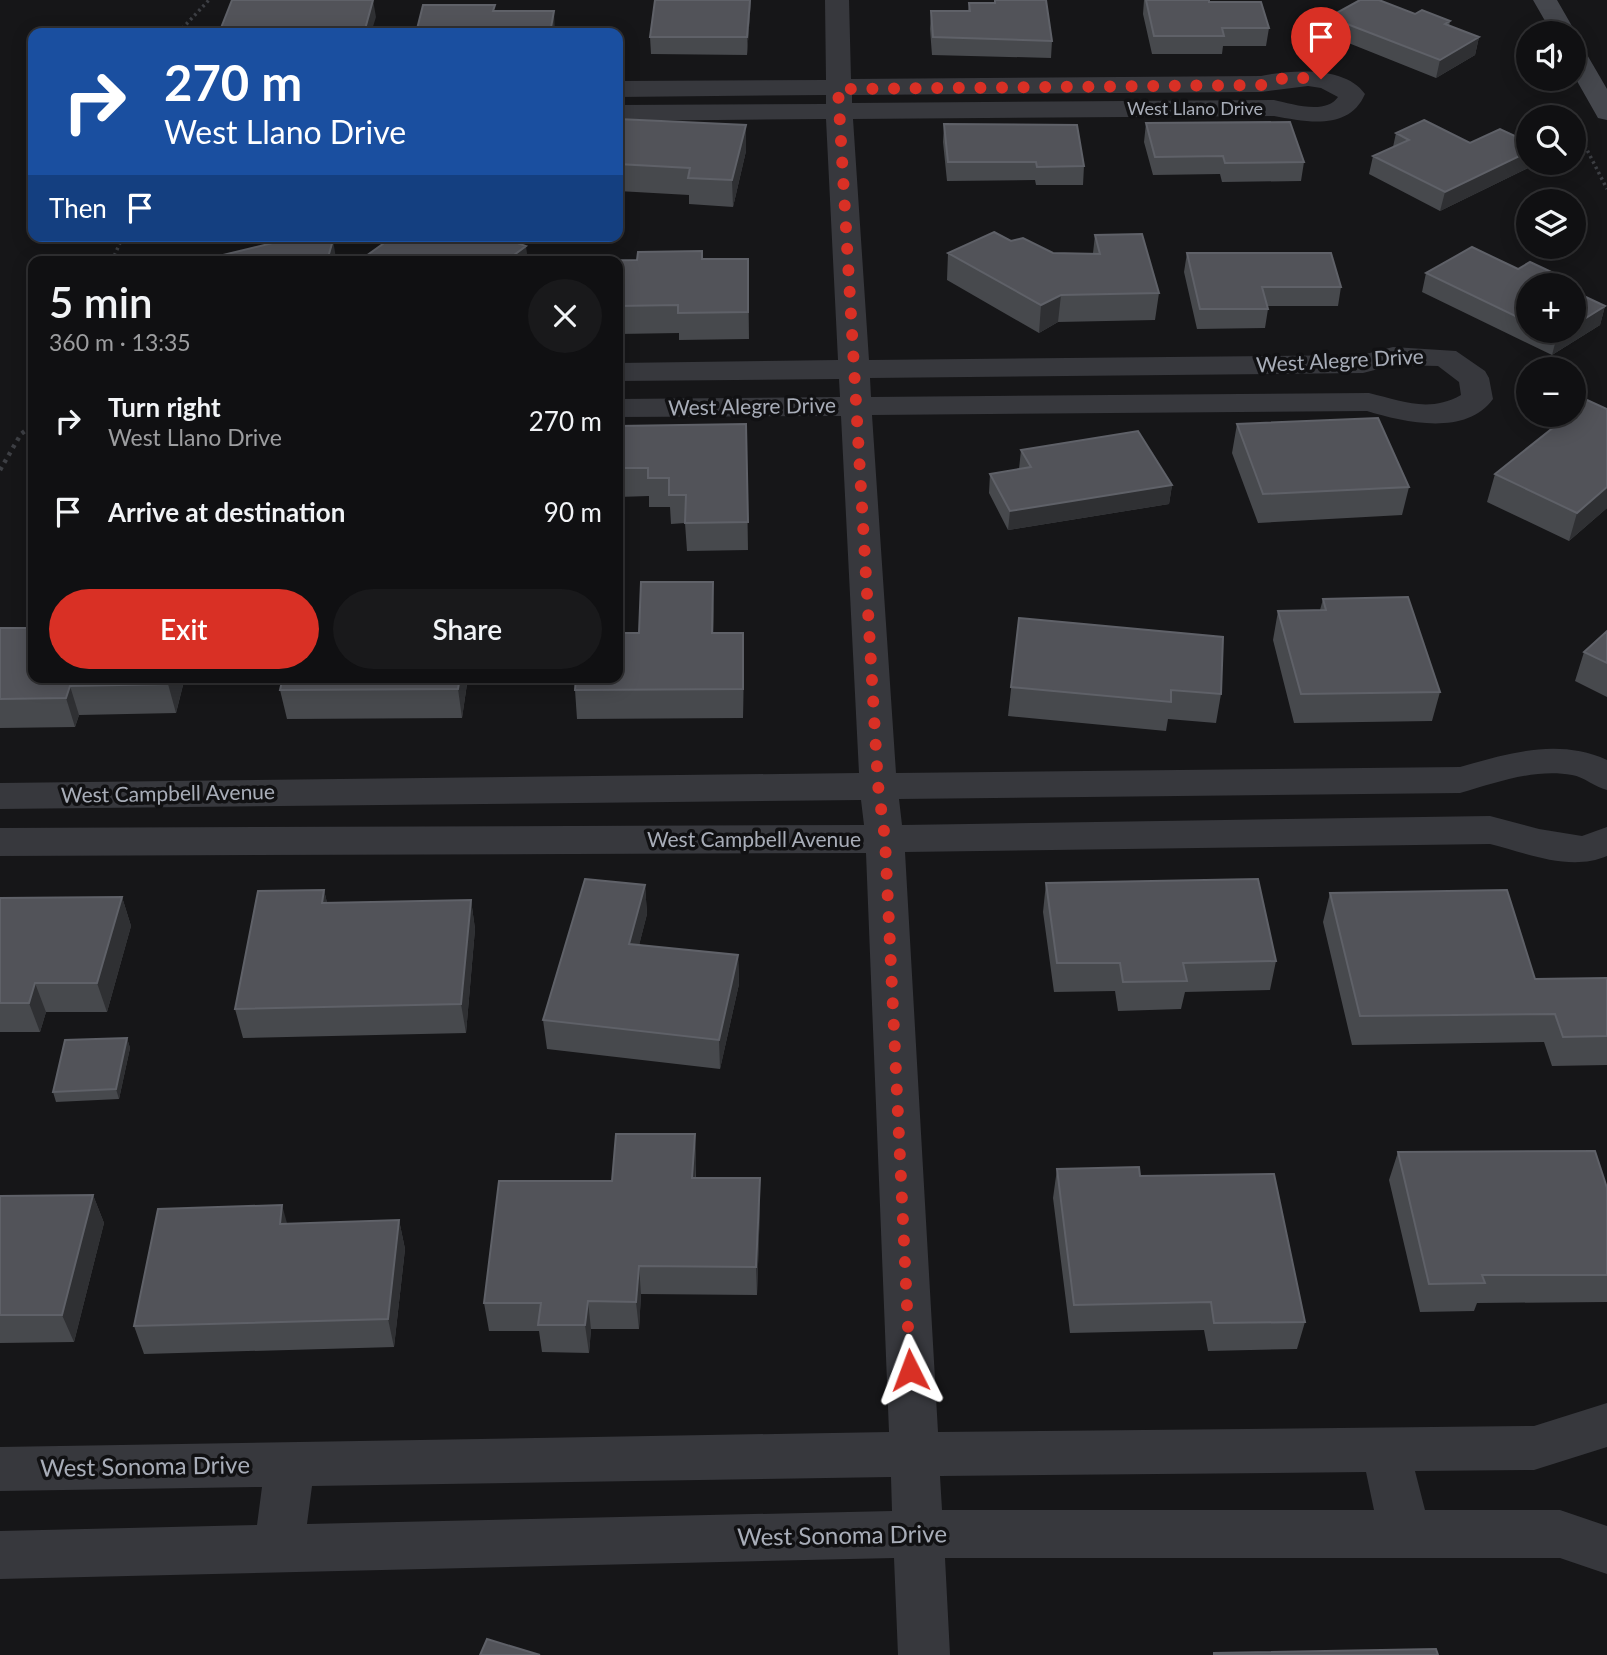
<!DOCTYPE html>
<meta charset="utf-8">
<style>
:root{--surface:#101012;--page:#19191b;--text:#f1f3f6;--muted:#9c9d9f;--line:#303032;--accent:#d93025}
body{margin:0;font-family:Lato,sans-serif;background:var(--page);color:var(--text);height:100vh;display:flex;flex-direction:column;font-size:26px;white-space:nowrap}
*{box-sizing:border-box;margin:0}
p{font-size:23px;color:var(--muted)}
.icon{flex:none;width:38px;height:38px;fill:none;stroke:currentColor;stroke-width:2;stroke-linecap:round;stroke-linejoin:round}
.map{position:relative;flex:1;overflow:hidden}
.side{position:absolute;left:28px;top:256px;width:595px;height:427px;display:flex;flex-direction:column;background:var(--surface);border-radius:14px;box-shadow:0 4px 18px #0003,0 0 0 2px var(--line)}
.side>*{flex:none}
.hud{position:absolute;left:28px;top:28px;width:595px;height:214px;border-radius:14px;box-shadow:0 4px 18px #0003,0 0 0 2px var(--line);background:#1a4fa0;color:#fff;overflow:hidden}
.controls{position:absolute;left:1516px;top:21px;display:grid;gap:14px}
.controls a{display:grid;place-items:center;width:70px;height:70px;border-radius:50%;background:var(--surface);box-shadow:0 4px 18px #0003,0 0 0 2px var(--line);font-size:35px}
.pin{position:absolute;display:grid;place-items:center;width:60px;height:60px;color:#fff;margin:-72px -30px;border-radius:50% 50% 50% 0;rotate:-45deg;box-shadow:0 0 7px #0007}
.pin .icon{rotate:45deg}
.me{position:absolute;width:77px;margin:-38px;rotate:357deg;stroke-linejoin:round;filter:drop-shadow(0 0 5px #0008)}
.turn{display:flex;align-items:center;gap:24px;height:147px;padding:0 21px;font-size:32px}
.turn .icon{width:91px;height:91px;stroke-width:2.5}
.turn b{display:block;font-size:49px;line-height:60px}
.then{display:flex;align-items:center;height:66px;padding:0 21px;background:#0003;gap:14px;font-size:26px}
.round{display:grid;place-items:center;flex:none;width:74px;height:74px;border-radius:37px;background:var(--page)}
.head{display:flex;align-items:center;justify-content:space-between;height:119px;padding:0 21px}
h1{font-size:42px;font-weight:600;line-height:52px}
.action{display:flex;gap:14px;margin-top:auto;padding:14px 21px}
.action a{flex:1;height:80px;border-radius:42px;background:var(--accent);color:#fff;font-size:28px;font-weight:600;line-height:80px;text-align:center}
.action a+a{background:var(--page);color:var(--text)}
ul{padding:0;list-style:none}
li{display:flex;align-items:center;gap:21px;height:91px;padding:0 21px}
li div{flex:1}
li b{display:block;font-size:26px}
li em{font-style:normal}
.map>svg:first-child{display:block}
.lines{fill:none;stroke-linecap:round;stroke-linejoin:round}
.path-far1{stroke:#3d3f44;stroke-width:3.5;stroke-dasharray:2.5 3.5;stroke-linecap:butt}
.path{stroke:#3d3f44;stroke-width:4.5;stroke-dasharray:3.5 5;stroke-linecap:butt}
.street{fill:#37383d;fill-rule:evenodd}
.secondary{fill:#45474d;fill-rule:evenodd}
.wall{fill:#47494d}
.shaded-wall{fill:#2f3033}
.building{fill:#525359;stroke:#5f6168;stroke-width:2}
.route{stroke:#d93025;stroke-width:12;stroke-dasharray:0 21.6}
.labels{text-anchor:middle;stroke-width:7;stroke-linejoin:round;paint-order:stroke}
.far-street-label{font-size:18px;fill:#a8adb8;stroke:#111113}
.street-label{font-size:21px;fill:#a8adb8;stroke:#111113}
.near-street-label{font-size:24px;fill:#a8adb8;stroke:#111113}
</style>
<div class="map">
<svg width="1607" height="1655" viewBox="0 0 1607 1655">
<rect width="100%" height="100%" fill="#161618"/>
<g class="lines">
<path class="path-far1" d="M 178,33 L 209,0
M 1582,140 L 1607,189
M 112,261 L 123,236"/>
<path class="path" d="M 0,470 L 21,434 L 33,425"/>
<path class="street" d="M 825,0 L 849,0 L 851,79 L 1261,76 C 1290,70 1345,65 1365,94 C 1349,131 1307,122 1274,116 L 853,119 L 869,360 L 1362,355 L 1393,347 L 1456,351 L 1485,371 L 1489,378 L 1493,399 C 1466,437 1403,422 1367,411 L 872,415 L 896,773 L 1460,767 C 1509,753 1558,738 1607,760 L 1607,790 C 1595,787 1584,777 1572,775 C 1535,768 1495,783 1460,793 L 899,799 L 902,825 L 1490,816 L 1539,829 L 1582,836 L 1607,827 L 1607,856 C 1570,872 1527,853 1490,844 L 905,852 L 938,1432 L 1534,1426 L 1607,1403 L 1607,1447 L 1534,1470 L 1415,1471 L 1425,1510 L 1560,1510 L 1607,1526 L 1607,1574 L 1560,1558 L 945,1558 L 950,1655 L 898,1655 L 894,1558 L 0,1579 L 0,1531 L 257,1525 L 262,1487 L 0,1491 L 0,1447 L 889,1432 L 866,853 L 0,856 L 0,828 L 864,825 L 861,800 L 0,809 L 0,783 L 859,773 L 841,416 L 618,417 L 618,399 L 840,397 L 839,379 L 618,381 L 618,363 L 838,360 L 826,119 L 618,121 L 618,105 L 826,104 L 826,95 L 618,97 L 618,81 L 826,80 ZM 1308,86 L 1321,88 L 1338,97 C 1326,115 1292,104 1274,100 L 852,103 L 852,95 L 1261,92 ZM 1394,365 L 1438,366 L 1459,382 L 1461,395 C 1429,413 1402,401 1369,393 L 871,397 L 870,378 L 1363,373 ZM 1366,1472 L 1374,1510 L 942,1510 L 940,1476 ZM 891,1477 L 892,1511 L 307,1524 L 312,1486 Z"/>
<path class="secondary" d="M 1533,0 L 1557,0 L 1576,33 L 1573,38 L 1573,33 L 1552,33 Z
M 1573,44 L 1582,46 L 1607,89 L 1607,120 L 1598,118 L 1573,74 Z"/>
</g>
<path class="wall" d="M 751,0 L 747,55 L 651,54 L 650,37 Z
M 994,0 L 1046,0 L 1052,41 L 1051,58 L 932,55 L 930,29 L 931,11 L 968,11 L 969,3 L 994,3 Z
M 1144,0 L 1209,0 L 1209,2 L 1269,28 L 1266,46 L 1223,46 L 1222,54 L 1152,54 L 1143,14 Z
M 1415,14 L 1450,21 L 1449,26 L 1479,37 L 1475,55 L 1436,78 L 1326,34 L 1329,17 Z
M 618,119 L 746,125 L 746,151 L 733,207 L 689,204 L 689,195 L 618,191 Z
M 1146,123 L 1304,162 L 1301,181 L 1222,182 L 1220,174 L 1153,175 L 1144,142 Z
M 944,124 L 1084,166 L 1083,185 L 1036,185 L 1035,180 L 947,181 L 943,142 Z
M 1396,133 L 1470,143 L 1528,163 L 1534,163 L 1534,165 L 1440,211 L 1369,174 L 1373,156 L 1393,147 Z
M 1095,235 L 1159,293 L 1155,320 L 1058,322 L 1039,333 L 947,280 L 948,253 L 1011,241 L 1053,253 L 1093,253 Z
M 1187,253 L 1341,287 L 1338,306 L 1267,306 L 1268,309 L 1265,328 L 1197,329 L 1184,272 Z
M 748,259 L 749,339 L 679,340 L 679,333 L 618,334 L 618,261 Z
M 1426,273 L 1528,285 L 1528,331 L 1573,331 L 1605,306 L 1600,325 L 1552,355 L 1422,292 Z
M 1607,409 L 1607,508 L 1569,541 L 1487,502 L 1495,474 Z
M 746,424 L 748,550 L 687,551 L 685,523 L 671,524 L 670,507 L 649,507 L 649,496 L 618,497 L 618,426 Z
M 1237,424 L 1409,487 L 1402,515 L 1258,523 L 1232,453 Z
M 1021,450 L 1172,485 L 1169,504 L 1008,530 L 989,493 L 990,474 L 1019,469 Z
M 1323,599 L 1440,692 L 1432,721 L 1294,723 L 1273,640 L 1278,611 L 1320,610 Z
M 714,610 L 713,633 L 744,662 L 743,718 L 577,719 L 575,690 L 639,633 Z
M 1019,618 L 1221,694 L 1216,723 L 1168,719 L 1166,731 L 1008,716 Z
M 0,628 L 185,677 L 176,713 L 79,715 L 75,727 L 0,728 Z
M 1607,631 L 1607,697 L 1575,681 L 1584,652 Z
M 468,677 L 462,718 L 287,719 L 280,690 Z
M 1046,883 L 1276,961 L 1270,990 L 1185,992 L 1181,1009 L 1118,1011 L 1115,991 L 1054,992 L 1043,912 Z
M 645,885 L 647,914 L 639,945 L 738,955 L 739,984 L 720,1069 L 547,1049 L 543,1020 Z
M 324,890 L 327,903 L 471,900 L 475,929 L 466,1033 L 243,1038 L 235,1009 Z
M 1330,893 L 1535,979 L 1607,978 L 1607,1065 L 1552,1066 L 1544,1042 L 1352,1045 L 1323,922 Z
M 122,897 L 131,926 L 107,1012 L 46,1012 L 40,1032 L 0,1032 L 0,898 Z
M 127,1038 L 130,1048 L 119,1099 L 56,1102 L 53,1092 Z
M 695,1134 L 696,1163 L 696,1178 L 760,1178 L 760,1206 L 757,1295 L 641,1294 L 639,1329 L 591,1329 L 589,1353 L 542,1352 L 539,1331 L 489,1331 L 484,1303 L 612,1181 Z
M 1398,1152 L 1607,1188 L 1607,1302 L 1477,1303 L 1474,1311 L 1420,1312 L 1389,1180 Z
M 1057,1169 L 1140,1176 L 1305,1322 L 1297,1349 L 1208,1351 L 1204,1330 L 1070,1333 L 1053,1198 Z
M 93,1195 L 104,1223 L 74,1342 L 0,1343 L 0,1196 Z
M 399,1220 L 405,1249 L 394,1347 L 144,1354 L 134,1326 L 287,1224 Z"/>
<path class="shaded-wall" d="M 373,0 L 376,17 L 371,33 L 364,33 Z
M 750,0 L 751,0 L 747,55 L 747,37 Z
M 554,11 L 555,33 L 550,33 Z
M 1479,37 L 1475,55 L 1436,78 L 1440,60 Z
M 746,125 L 746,151 L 733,207 L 732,180 Z
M 1528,152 L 1528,163 L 1534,163 L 1534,165 L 1440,211 L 1445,192 Z
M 333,240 L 336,258 L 335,261 L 327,261 Z
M 526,246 L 528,261 L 506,261 Z
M 1061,295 L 1058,322 L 1039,333 L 1041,305 Z
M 1605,306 L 1600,325 L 1552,355 L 1557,336 L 1566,331 L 1573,331 L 1573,326 Z
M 1172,485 L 1169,504 L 1008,530 L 1010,511 Z
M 1607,487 L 1607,508 L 1569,541 L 1577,513 Z
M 713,582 L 714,610 L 713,662 L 712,633 Z
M 743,633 L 744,662 L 743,718 Z
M 170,677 L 185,677 L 176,713 L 168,684 Z
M 460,677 L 468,677 L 462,718 L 458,689 Z
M 70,686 L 79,715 L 75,727 L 66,698 Z
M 645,885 L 647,914 L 632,973 L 629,944 Z
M 324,890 L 331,919 L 322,903 Z
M 122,897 L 131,926 L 107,1012 L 97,983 Z
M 471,900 L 475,929 L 466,1033 L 461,1004 Z
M 738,955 L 739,984 L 720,1069 L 719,1040 Z
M 35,983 L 46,1012 L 40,1032 L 29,1003 Z
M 127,1038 L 130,1048 L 119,1099 L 116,1089 Z
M 695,1134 L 696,1163 L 694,1206 L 692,1178 Z
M 760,1178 L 760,1206 L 757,1295 L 756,1267 Z
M 93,1195 L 104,1223 L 74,1342 L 62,1315 Z
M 282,1205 L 290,1234 L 280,1224 Z
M 399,1220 L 405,1249 L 394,1347 L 388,1319 Z
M 639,1266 L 641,1294 L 639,1329 L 636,1302 Z
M 588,1301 L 591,1329 L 589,1353 L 585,1325 Z"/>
<path class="building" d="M 232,0 L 373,0 L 364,33 L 219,33 Z
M 655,0 L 750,0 L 747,37 L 650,37 Z
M 995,0 L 1046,0 L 1052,41 L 933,37 L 931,11 L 970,11 L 969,3 L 995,3 Z
M 1146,0 L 1209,0 L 1209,2 L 1261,2 L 1269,28 L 1222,28 L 1224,36 L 1154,36 Z
M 1360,0 L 1379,0 L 1415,14 L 1422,10 L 1450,21 L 1445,24 L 1479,37 L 1440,60 L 1329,17 Z
M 423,5 L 495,5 L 493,11 L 554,11 L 550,33 L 416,33 Z
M 618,119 L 746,125 L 732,180 L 688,178 L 690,168 L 618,164 Z
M 1424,120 L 1470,143 L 1500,129 L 1528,142 L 1528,152 L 1445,192 L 1373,156 L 1409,140 L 1396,133 Z
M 1290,122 L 1304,162 L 1225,163 L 1223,156 L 1155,157 L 1146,123 Z
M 944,124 L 1077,125 L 1084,166 L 1037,167 L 1036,162 L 948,162 Z
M 994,232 L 1011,241 L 1023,238 L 1053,253 L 1100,254 L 1095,235 L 1142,234 L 1159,293 L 1061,295 L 1041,305 L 948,253 Z
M 394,236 L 497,236 L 526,246 L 506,261 L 359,261 Z
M 285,240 L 333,240 L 327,261 L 198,261 Z
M 1472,247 L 1518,269 L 1530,262 L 1575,283 L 1571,285 L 1528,285 L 1528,322 L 1426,273 Z
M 702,251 L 702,259 L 748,259 L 748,312 L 678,313 L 678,305 L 618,306 L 618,261 L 581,261 L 637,260 L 638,252 Z
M 1187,253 L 1331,253 L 1341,287 L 1262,287 L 1268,309 L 1200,309 Z
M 1573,291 L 1605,306 L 1573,326 Z
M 1545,331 L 1566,331 L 1557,336 Z
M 1587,400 L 1607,409 L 1607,487 L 1577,513 L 1495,474 L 1569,415 L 1573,415 L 1573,411 Z
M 1378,418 L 1409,487 L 1263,494 L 1237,424 Z
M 746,424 L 748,522 L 685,523 L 686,495 L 669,495 L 669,478 L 648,478 L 648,468 L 618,468 L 618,426 Z
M 1138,431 L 1172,485 L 1010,511 L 990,474 L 1031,467 L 1021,450 Z
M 641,582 L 713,582 L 712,633 L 743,633 L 743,689 L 575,690 L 576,677 L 618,677 L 618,633 L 639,633 Z
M 1408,597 L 1440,692 L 1301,694 L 1278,611 L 1326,610 L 1323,599 Z
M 1019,618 L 1223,637 L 1221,694 L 1171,690 L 1171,702 L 1011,687 Z
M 0,628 L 33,628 L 33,677 L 170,677 L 168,684 L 70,686 L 66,698 L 0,699 Z
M 1607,631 L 1607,663 L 1584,652 Z
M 283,677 L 460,677 L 458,689 L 280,690 Z
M 585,879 L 645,885 L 629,944 L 738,955 L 719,1040 L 543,1020 Z
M 1258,879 L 1276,961 L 1183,963 L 1187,981 L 1123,982 L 1120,963 L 1057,963 L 1046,883 Z
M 324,890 L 322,903 L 471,900 L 461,1004 L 235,1009 L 258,891 Z
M 1507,890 L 1535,979 L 1607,978 L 1607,1036 L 1563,1037 L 1555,1014 L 1360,1016 L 1330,893 Z
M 122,897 L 97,983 L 35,983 L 29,1003 L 0,1003 L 0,898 Z
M 127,1038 L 116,1089 L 53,1092 L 65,1040 Z
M 616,1134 L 695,1134 L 692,1178 L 760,1178 L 756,1267 L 639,1266 L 636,1302 L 588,1301 L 585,1325 L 538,1325 L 541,1303 L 484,1303 L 499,1181 L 612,1181 Z
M 1595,1151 L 1607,1188 L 1607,1275 L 1482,1275 L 1485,1283 L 1429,1284 L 1398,1152 Z
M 1139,1167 L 1140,1176 L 1274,1174 L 1305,1322 L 1214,1323 L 1211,1302 L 1074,1305 L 1057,1169 Z
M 93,1195 L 62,1315 L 0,1315 L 0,1196 Z
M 282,1205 L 280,1224 L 399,1220 L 388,1319 L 134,1326 L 158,1209 Z
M 487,1639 L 540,1655 L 480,1655 Z
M 1436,1649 L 1438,1655 L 1214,1655 L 1214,1653 Z"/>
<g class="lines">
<path class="route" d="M 910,1370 L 885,839 L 878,785 L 838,89 L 1261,85 L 1288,77 L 1321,79"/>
</g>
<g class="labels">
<g class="far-street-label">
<text x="1195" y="115">West Llano Drive</text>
</g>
<g class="street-label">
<text transform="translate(1340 361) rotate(-3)" y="7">West Alegre Drive</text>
<text transform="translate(752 407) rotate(-1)" y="7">West Alegre Drive</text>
<text transform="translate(168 794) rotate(-1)" y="7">West Campbell Avenue</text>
<text x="754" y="847">West Campbell Avenue</text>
</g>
<g class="near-street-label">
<text transform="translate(145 1467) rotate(-1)" y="8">West Sonoma Drive</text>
<text transform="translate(842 1536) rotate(-1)" y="8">West Sonoma Drive</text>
</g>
</g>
</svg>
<div class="controls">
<a><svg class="icon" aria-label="sound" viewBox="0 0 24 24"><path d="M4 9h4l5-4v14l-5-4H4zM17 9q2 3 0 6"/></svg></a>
<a><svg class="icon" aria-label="search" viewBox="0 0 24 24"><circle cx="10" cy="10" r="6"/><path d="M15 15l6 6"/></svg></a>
<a><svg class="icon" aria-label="layers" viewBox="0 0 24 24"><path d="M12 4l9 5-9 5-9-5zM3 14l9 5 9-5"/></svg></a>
<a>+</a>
<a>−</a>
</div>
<div class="pin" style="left:1321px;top:79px;background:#d93025"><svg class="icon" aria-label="arrive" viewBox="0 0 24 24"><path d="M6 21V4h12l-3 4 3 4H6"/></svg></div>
<svg class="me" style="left:910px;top:1370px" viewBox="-20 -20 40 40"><path d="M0-17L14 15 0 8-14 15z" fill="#d93025" stroke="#fff" stroke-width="4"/></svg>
<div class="hud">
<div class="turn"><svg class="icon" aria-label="right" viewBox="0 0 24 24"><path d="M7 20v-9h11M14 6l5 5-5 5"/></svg><div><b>270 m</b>West Llano Drive</div></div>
<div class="then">Then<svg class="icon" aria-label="arrive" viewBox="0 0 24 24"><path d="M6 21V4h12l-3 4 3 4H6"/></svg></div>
</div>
<section class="side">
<div class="head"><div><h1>5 min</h1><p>360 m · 13:35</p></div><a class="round"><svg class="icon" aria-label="close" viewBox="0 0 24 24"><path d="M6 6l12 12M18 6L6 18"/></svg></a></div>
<ul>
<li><svg class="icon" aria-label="right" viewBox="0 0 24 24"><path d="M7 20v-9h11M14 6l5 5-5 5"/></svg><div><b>Turn right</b><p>West Llano Drive</p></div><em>270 m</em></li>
<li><svg class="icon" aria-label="arrive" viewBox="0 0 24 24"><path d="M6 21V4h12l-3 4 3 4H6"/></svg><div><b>Arrive at destination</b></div><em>90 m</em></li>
</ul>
<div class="action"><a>Exit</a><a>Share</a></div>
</section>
</div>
